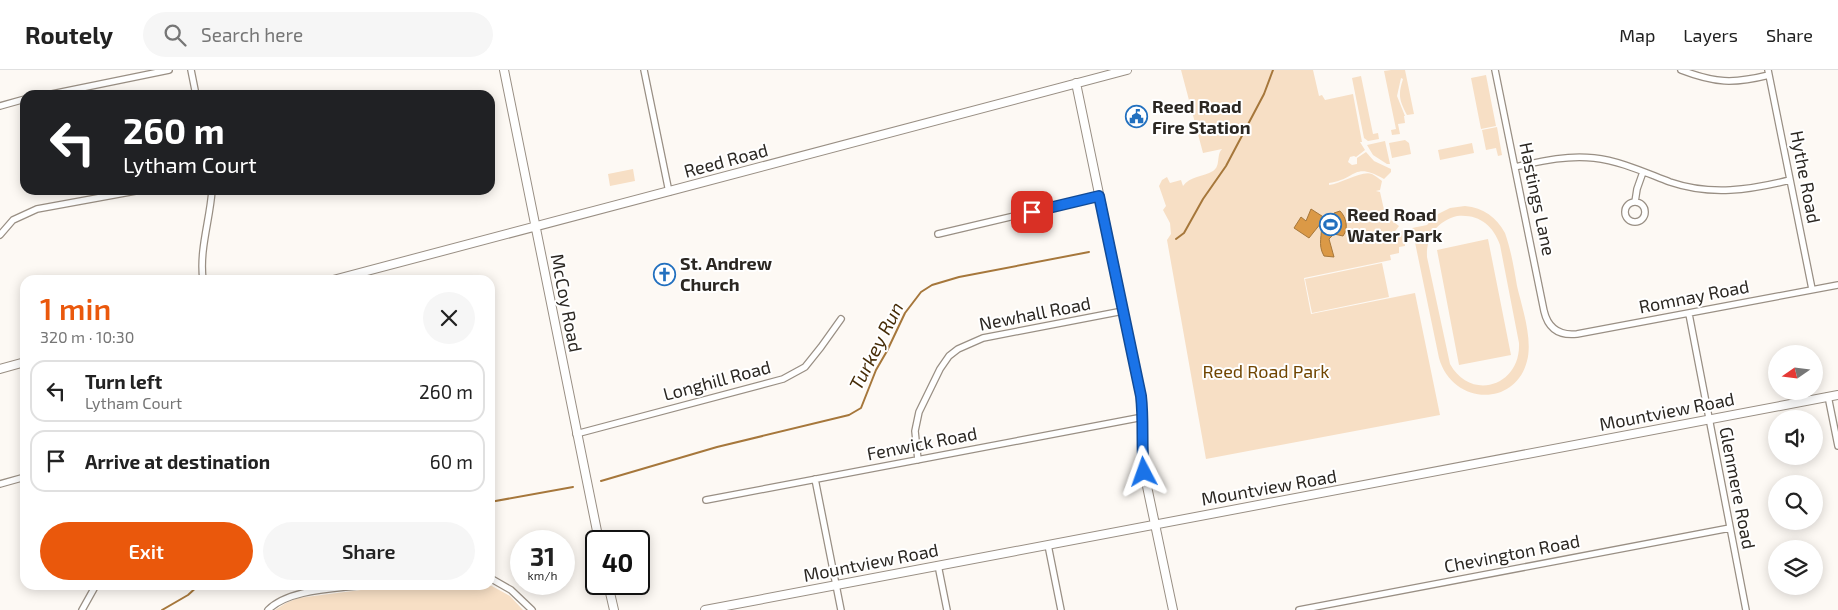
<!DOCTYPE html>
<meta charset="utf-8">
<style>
:root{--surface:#fff;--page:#f6f6f6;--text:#222;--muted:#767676;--line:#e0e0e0;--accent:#ea580c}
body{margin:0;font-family:"Exo 2",sans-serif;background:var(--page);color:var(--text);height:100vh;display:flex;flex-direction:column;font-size:19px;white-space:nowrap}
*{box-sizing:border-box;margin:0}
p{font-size:16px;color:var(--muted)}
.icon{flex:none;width:28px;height:28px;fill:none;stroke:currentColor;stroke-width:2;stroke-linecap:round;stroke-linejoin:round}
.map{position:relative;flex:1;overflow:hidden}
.sheet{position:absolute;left:20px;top:205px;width:475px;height:315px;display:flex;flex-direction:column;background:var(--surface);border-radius:15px;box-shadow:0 2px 12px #0003}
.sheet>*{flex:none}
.banner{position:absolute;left:20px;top:20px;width:475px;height:105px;border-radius:15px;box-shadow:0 2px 12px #0003;background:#202124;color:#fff;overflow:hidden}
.needle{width:32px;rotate:256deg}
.controls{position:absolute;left:1768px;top:275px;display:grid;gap:10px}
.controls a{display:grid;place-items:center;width:55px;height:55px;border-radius:50%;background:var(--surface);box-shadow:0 2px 12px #0003;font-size:25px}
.speed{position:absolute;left:510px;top:460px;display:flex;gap:10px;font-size:25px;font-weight:700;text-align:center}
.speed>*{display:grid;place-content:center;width:65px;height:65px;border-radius:50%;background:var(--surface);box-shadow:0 2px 12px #0003;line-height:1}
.speed small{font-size:12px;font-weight:400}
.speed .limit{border:2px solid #111;border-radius:8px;background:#fff;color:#111}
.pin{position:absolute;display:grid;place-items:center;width:42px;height:42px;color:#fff;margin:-21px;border-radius:10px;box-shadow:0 2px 8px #0006}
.me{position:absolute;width:55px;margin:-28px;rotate:356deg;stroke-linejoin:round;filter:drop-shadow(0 0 4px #0008)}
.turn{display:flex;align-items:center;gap:18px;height:105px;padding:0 20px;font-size:22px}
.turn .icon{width:65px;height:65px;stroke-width:2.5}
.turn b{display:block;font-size:35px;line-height:42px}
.round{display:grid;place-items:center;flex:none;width:52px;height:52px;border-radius:26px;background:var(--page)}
.overview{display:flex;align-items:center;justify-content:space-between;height:85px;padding:0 20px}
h1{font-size:30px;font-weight:600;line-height:38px;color:var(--accent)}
.action{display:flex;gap:10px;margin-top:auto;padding:10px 20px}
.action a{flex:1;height:58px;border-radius:30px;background:var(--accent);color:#fff;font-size:20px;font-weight:600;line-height:58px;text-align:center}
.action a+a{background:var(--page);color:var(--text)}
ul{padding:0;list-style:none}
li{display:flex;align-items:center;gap:15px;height:62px;margin:0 10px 8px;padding:0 10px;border:2px solid var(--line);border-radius:15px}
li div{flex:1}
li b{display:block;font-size:19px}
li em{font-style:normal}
header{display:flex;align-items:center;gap:30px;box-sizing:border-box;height:70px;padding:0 25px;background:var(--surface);border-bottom:1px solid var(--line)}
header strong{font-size:24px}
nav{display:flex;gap:28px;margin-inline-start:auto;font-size:18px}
.search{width:350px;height:45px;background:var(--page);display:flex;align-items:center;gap:12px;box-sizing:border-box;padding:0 18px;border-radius:28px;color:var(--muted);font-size:19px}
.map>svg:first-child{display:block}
.green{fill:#f7dfc5;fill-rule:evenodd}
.water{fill:#db9946;stroke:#a6773b}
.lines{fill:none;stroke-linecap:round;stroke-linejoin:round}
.stream{stroke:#a6773b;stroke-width:2}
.street-casing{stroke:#998f84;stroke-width:8}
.secondary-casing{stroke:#998f84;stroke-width:10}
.street{stroke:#fff;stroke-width:5.5}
.secondary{stroke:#fff;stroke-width:8}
.route-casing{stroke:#114b97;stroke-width:12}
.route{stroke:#1a73e8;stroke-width:9}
.labels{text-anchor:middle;stroke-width:4;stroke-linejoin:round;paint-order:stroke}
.poi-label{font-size:18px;font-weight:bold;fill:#2b2722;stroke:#fff;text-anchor:start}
.street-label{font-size:18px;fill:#2b2722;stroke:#fff}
.park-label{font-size:18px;fill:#704500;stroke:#fff}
.water-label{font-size:19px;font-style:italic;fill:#462c07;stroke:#fff}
</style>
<header>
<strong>Routely</strong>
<div class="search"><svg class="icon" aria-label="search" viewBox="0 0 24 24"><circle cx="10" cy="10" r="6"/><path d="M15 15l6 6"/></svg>Search here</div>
<nav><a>Map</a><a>Layers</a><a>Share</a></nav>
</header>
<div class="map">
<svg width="1838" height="540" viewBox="0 0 1838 540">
<rect width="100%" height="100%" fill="#fdf9f4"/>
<path class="green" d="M 1181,0 L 1313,0 L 1319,26 L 1322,25 L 1325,30 L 1353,24 L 1362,72 L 1360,72 L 1365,80 L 1356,87 L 1354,86 L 1350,87 L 1348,92 L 1352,95 L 1357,94 L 1357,88 L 1366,82 L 1374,91 L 1391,99 L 1391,102 L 1384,109 C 1353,91 1357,109 1329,113 L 1329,115 C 1341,114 1362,100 1372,104 C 1376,106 1379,109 1382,111 L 1380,120 L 1376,121 L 1380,122 L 1385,144 L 1381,145 L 1382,148 L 1387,147 L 1399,156 L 1393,164 L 1386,168 L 1387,171 L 1393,170 L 1403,160 L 1405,176 L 1399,177 L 1399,183 L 1390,185 L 1391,190 L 1304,208 L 1311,244 L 1415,223 L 1440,345 L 1206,389 L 1167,170 L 1171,164 L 1170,153 L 1163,140 L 1166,136 L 1159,116 L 1162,110 L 1167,107 L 1170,113 L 1181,110 L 1183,116 C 1190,106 1203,107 1213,101 C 1221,96 1216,85 1222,79 L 1203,83 Z
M 1391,0 L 1405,0 L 1414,44 L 1407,45 C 1399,30 1398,25 1403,9 L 1401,8 L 1397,26 L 1405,46 L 1404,46 L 1405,53 L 1398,54 L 1400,64 L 1392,65 L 1391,60 L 1396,59 L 1384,1 Z
M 1486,5 L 1496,56 L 1481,59 L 1471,8 Z
M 1361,6 L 1373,64 L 1378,63 L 1379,69 L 1368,71 L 1364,68 L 1352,8 Z
M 1497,57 L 1502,85 L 1498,86 L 1496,78 L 1486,80 L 1482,60 Z
M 1405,70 L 1409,73 L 1411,84 L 1392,88 L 1389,73 Z
M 1385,71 L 1390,94 L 1387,94 L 1373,85 L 1367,75 Z
M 1472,73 L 1474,83 L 1440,90 L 1438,80 Z
M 633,99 L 635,111 L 610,116 L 608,104 Z
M 1465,136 C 1484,138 1496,147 1505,163 C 1511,180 1514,198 1517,216 C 1522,237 1533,269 1527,291 C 1515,338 1452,335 1439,288 L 1412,158 L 1427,155 L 1436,145 L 1450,138 ZM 1457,146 C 1479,144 1493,155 1500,175 L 1519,273 C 1521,316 1471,332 1450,294 L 1427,187 C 1426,167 1437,151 1457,146 Z
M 1488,169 L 1511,285 L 1459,295 L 1437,180 Z
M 1382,193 L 1389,227 L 1312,243 L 1305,209 Z
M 400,515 L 490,515 L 510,526 L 523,540 L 275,540 L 286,533 L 298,528 Z"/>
<path class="water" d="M 1311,139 L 1325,148 L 1329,148 L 1329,150 L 1335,148 L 1334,143 L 1340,141 C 1346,147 1349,158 1343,166 L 1334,164 L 1329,169 L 1334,187 L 1324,186 C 1317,174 1323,165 1321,153 L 1309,168 L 1294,158 L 1301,147 L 1306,151 Z"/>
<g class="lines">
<path class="stream" d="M 1176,169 L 1184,163 L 1203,129 L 1226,96 L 1264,24 L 1273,0
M 601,411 L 717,377 L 849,345 L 861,338 L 876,300 L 887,281 L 905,243 L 921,222 L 932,215 L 959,207 L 1089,182
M 490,432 L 573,417
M 162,540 L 188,525 L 199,515"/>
<defs>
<path id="street" d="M 191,0 L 196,25
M 644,0 L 669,122
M 1495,0 L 1544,241 C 1548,258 1559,266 1577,264 L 1838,215
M 1681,0 C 1715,13 1733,14 1769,5
M 1768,0 L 1812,219
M 47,25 L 169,0
M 0,36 L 25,29
M 1515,97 C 1542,91 1567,85 1594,88 C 1621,91 1646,103 1670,112 C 1711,126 1750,120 1790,110
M1625 142a10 10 0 1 1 20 0a10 10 0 1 1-20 0Z
M 1635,132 L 1637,119 L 1643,102
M 938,164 L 1099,126
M 0,165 L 13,150 L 37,139 L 141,120
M 203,210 C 199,180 210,150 212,120
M 1689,244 L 1746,540
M 1828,326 L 1838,376
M 576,364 L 783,309 L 805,297 L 821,277 L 841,249
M 918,390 L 915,361 L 919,342 L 940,299 L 949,286 L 958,279 L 983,268 L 1123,241
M 815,409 L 841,540
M 0,414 L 25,407
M 706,430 L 1143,347
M 1048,475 L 1061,540
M 938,495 L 947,540
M 490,508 L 511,520 L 532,540
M 82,540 L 96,515
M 268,540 C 289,519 335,519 364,515
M 1299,540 L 1730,458"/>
<path id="secondary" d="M 504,0 L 599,471
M 1076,13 L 1141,326 C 1144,351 1141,377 1144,402 L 1173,540
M 333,210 L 1127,0
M 0,299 L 25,292
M 608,514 L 614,540
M 705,540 L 1838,325"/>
</defs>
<use href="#street" class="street-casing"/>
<use href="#secondary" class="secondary-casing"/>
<use href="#street" class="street"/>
<use href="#secondary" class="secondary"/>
</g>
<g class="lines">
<defs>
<path id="route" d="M 1032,142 L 1099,126 L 1141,326 C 1144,352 1141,377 1144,402"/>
</defs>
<use href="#route" class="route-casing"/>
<use href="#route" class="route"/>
</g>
<defs>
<symbol id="civic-ring" viewBox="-11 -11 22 22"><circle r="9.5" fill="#fff" stroke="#2270bf" stroke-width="1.5"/><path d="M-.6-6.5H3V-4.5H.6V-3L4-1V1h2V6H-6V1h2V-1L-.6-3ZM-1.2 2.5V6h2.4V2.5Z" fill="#2270bf"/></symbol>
<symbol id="stadium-ring" viewBox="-11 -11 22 22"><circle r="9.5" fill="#fff" stroke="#2270bf" stroke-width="1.5"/><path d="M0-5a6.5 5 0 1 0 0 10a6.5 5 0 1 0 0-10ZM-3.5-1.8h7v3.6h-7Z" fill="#2270bf"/></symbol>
<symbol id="church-ring" viewBox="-11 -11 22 22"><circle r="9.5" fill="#fff" stroke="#2270bf" stroke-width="1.5"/><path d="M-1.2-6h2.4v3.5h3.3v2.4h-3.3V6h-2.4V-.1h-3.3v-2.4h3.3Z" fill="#2270bf"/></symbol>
</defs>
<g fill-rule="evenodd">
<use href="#civic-ring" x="1124" y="34" width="25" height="25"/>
<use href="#stadium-ring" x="1318" y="142" width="25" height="25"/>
<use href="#church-ring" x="652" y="192" width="25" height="25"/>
</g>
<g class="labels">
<g class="poi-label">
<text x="1152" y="43">Reed Road<tspan x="1152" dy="21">Fire Station</tspan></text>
<text x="1347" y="151">Reed Road<tspan x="1347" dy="21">Water Park</tspan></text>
<text x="680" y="200">St. Andrew<tspan x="680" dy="21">Church</tspan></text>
</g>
<g class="street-label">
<text transform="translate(726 91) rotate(-15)" y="6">Reed Road</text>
<text transform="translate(1805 107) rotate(79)" y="6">Hythe Road</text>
<text transform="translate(1537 129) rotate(78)" y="6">Hastings Lane</text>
<text transform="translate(1694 227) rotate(-11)" y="6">Romnay Road</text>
<text transform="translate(566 233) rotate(79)" y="6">McCoy Road</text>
<text transform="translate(1035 244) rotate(-11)" y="6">Newhall Road</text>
<text transform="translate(717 311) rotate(-15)" y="6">Longhill Road</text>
<text transform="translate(1667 342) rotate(-11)" y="6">Mountview Road</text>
<text transform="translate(922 374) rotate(-11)" y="6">Fenwick Road</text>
<text transform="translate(1269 418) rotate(-10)" y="6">Mountview Road</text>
<text transform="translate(1737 418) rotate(79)" y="6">Glenmere Road</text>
<text transform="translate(1512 484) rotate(-11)" y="6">Chevington Road</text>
<text transform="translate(871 493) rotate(-11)" y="6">Mountview Road</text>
</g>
<g class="park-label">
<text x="1266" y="308">Reed Road Park</text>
</g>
<g class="water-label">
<text transform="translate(876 276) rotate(-63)" y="7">Turkey Run</text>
</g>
</g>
</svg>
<div class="controls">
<a><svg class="needle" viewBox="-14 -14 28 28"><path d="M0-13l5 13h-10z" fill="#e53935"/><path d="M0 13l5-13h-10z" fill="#767676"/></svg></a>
<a><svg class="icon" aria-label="sound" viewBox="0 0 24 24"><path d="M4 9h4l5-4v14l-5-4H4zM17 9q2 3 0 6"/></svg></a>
<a><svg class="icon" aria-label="search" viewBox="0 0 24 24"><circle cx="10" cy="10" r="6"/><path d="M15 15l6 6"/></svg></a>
<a><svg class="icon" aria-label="layers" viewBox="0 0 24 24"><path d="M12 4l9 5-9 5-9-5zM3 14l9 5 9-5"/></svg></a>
</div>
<div class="speed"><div>31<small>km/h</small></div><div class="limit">40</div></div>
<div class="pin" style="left:1032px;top:142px;background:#d93025"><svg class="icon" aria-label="arrive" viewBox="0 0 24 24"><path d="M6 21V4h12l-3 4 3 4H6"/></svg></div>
<svg class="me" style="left:1144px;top:402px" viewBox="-20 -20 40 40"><path d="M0-17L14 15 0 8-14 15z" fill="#1a73e8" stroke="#fff" stroke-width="4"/></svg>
<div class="banner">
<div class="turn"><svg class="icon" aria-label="left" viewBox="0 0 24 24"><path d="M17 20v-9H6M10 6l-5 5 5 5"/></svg><div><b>260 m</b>Lytham Court</div></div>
</div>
<section class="sheet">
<div class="overview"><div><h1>1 min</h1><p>320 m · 10:30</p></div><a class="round"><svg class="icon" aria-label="close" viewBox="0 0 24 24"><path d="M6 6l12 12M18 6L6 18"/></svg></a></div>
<ul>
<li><svg class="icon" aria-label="left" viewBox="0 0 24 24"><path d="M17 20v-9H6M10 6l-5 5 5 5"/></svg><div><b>Turn left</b><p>Lytham Court</p></div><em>260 m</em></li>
<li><svg class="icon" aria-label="arrive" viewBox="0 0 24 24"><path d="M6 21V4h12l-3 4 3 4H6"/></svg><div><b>Arrive at destination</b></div><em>60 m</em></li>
</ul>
<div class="action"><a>Exit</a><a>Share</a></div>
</section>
</div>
